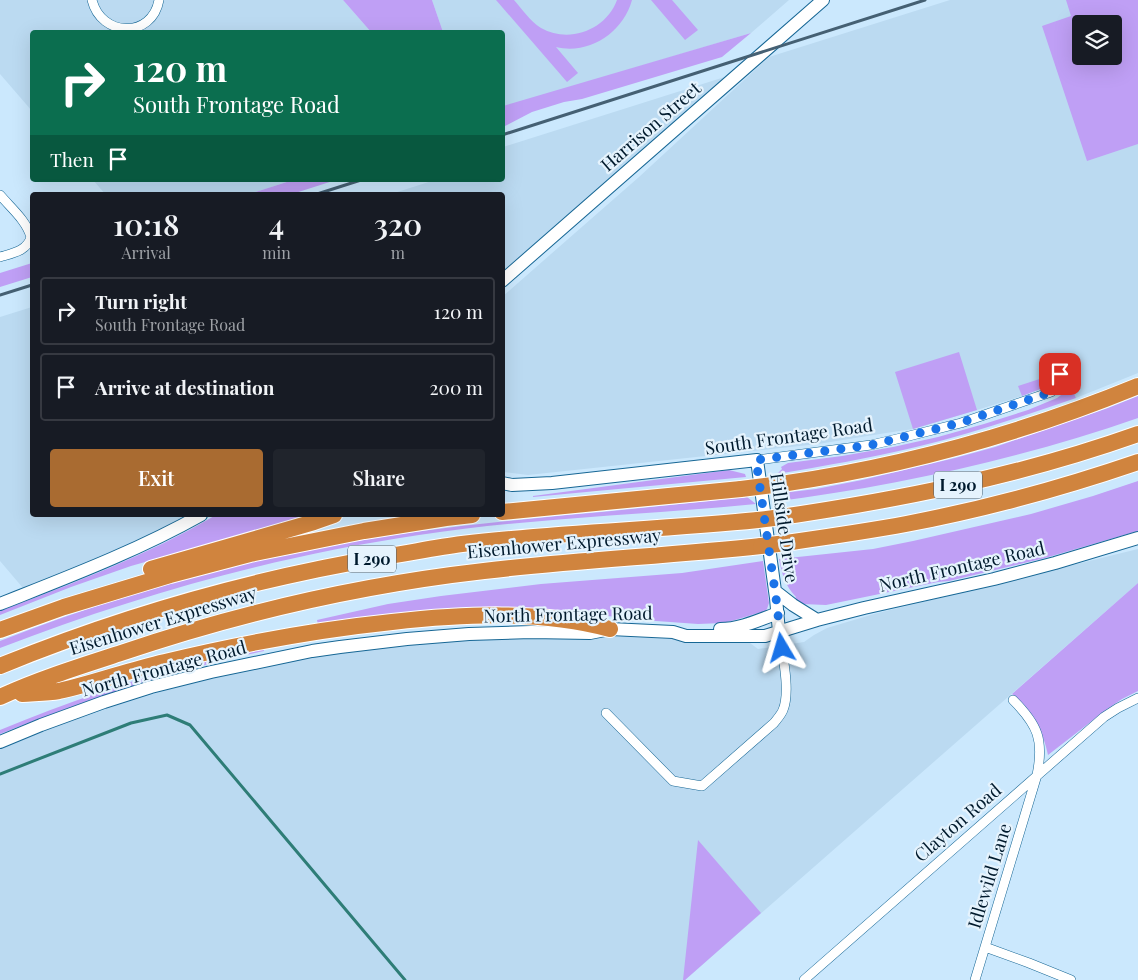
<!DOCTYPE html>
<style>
:root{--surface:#171b24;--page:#20242c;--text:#f1f3f6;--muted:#9ea1a6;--line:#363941;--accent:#a96b31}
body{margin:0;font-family:"Playfair Display",serif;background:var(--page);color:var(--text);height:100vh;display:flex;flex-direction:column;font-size:19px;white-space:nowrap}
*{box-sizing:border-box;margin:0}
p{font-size:16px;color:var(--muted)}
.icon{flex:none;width:28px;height:28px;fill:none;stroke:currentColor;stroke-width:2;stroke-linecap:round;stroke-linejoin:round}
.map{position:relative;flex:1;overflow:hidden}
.panel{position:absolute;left:30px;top:192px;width:475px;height:325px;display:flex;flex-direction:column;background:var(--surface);border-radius:5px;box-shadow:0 5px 20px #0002}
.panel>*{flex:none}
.hud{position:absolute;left:30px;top:30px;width:475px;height:152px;border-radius:5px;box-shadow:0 5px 20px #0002;background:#0b6e4f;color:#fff;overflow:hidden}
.fabs{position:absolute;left:1072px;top:15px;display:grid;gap:10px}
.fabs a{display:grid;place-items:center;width:50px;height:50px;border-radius:5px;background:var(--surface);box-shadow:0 5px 20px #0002;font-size:25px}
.pin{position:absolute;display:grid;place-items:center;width:42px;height:42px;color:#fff;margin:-21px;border-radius:10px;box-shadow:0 2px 8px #0006}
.me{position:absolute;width:55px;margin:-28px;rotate:353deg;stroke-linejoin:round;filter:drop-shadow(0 0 4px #0008)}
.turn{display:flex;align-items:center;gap:18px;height:105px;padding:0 20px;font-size:22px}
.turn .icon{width:65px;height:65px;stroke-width:2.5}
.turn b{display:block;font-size:35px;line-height:42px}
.then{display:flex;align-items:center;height:48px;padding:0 20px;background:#0003;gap:10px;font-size:19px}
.eta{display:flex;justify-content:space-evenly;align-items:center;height:85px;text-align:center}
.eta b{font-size:30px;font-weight:600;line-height:35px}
.button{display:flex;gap:10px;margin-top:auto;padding:10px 20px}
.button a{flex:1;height:58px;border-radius:5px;background:var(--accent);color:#fff;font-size:20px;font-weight:600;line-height:58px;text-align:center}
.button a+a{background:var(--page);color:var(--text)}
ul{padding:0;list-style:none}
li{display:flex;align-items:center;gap:15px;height:68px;margin:0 10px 8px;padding:0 10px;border:2px solid var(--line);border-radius:5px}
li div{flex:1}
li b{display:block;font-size:19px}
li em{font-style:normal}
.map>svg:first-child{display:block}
.built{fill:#bbdaf1;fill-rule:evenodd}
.green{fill:#bf9ff5;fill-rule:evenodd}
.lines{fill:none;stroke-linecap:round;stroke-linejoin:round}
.stream{stroke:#2e7d77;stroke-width:3}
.street-casing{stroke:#176795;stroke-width:10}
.secondary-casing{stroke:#176795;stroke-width:14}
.highway-casing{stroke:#fff;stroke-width:18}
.street{stroke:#fff;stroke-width:9}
.secondary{stroke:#fff;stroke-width:12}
.highway{stroke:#d0843e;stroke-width:16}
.rail{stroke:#456073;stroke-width:3}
.highway-bridge-casing{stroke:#fff;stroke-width:18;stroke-linecap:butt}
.highway-bridge{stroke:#d0843e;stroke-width:16}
.route{stroke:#1a73e8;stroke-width:9;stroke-dasharray:0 16.2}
.labels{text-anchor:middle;stroke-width:4.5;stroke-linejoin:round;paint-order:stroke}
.shield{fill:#e5f3fd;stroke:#455b6b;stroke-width:1}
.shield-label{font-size:16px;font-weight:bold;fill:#001a2d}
.street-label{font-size:18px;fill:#001a2d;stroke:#e5f3fd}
</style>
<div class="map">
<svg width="1138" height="980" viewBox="0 0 1138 980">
<rect width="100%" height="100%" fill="#cbe8fd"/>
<path class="built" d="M 0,0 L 343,0 L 371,32 L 32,32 L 32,111 L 0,74 Z
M 432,0 L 789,0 L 751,33 L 504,107 L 502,106 L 502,32 L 443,32 Z
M 950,0 L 1138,0 L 1138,373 L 1076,398 L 1068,379 L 1022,396 L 977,410 L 913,429 L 886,433 L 818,444 L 528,475 L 503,472 L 503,296 L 639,177 L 769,57 ZM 1081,24 L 1114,24 L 1114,56 L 1081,56 Z
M 731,75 L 503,274 L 502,195 L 388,195 L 435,180 L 502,180 L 503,147 Z
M 93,180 L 293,180 L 246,195 L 106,195 Z
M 32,307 L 32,515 L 191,515 L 94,562 L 23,588 L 0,561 L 0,317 Z
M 1138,549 L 1138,583 L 685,980 L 0,980 L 0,749 L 43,731 L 118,705 L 190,683 L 296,657 L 364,647 L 531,635 L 630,637 L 715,641 L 744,640 L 750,643 L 758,649 L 804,642 L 814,635 L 827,628 L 874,614 Z"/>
<path class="green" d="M 343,0 L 432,0 L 443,32 L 371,32 Z
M 496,0 L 514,0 C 522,9 530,21 541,28 C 569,44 606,30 617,0 L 632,0 C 623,33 589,55 556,47 L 578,73 L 567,82 Z
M 651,0 L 672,0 L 698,30 L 685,40 Z
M 1066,0 L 1138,0 L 1138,144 L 1087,161 L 1042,26 L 1071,16 ZM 1081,24 L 1114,24 L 1114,56 L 1081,56 Z
M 751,33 L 722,57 L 582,99 L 564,102 L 532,112 L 503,127 L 503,106 Z
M 293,180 L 336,180 L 289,195 L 246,195 Z
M 32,263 L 32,277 L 0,287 L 0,273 Z
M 959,352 L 977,410 L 913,429 L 895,372 Z
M 1052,375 L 1053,381 L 1051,385 L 1022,396 L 1018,386 Z
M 1068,379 L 1076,398 C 1023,416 971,434 916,447 C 870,458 824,466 777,474 L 782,469 L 781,467 L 788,463 L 842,456 L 893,447 L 938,437 L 984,424 L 1028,410 L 1057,398 L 1064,393 Z
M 1138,396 L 1138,418 C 1020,459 896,486 772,502 L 782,493 L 816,489 L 862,480 L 955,458 L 995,447 L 1108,408 Z
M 729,470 L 745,474 L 746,477 L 533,497 L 533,496 Z
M 1138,481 L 1138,531 L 1045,558 L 949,581 L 938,582 L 826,605 L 802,604 L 794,600 L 796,597 C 785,586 782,574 779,559 L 873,549 L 913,541 L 1031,514 L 1093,496 Z
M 747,497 L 756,504 C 644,515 531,518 419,535 C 276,556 135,596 0,648 L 0,641 C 105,600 213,568 324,547 C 404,531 486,523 567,515 C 627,510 687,503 747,497 Z
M 216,515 L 310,515 L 131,566 L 71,587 L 0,615 L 0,611 C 74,583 148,555 216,515 Z
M 763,561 L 769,603 L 767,609 L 765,611 L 735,620 L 723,623 L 698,624 L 642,620 L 582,613 L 582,615 L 318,625 L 317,620 L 388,604 L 441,596 L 541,584 L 682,573 Z
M 1138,583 L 1138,691 L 1122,699 L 1106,710 L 1048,755 C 1043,729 1031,712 1012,694 Z
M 263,648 L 264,651 C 173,670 86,700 0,734 L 0,730 C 66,703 134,679 203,660 C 222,655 243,652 263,648 Z
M 698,840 L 761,913 L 685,980 L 683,980 Z"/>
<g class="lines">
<path class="stream" d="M 0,774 L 131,723 L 167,715 L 190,725 L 405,980"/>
<defs>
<path id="street" d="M 92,0 C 101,37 152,39 159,0
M 0,195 C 11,208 26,220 31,237 C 27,251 13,253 0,257
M 757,460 L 871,445 L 901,438 L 961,423 L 1051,392 C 1058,387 1061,383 1060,374
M 606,713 L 673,781 L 702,786 L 774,723 C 777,719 781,715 783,710 C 791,691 782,653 779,632
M 985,947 L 1029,963 L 1071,980
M 804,980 L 1104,717 L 1118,708 L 1138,698
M 975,980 L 1037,775 C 1044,740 1038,725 1013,700"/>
<path id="secondary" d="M 502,281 L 823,0
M 502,483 L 512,485 L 552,483 L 757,460 L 776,598 L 779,632
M 775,591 L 793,605 L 817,620
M 0,604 C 68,577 137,551 201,515
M 720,629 C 740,629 759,620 778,613
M 0,742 L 41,725 L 104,702 L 151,687 L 211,672 L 312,651 L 340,647 L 407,639 L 469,634 L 531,632 L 590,633 L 610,629 L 673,632 L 686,636 L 765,636 L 817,620 L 864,608 L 994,579 L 1055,563 L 1138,538"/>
<path id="highway" d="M 781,484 C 905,466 1021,434 1138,386
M 502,512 L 741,489
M 774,518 C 898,500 1020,476 1138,434
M 778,544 C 820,538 863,532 906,524 C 985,509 1062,488 1138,462
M 151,569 L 314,522 L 334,515
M 0,630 L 64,607 L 170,575 L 250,554 L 364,531 L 446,518 L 472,515
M 0,666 C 125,615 256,578 389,556 C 414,552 438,547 462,544 C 560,532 659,530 758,520
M 22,694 C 34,693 47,693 59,691 C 95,683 129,670 165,662 C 240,644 315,630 392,622 C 464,614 540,610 610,629
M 0,697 C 39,679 81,666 121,653 C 239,613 361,585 484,571 C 576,560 669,556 761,546"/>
</defs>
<use href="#street" class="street-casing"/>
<use href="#secondary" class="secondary-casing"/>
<use href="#highway" class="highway-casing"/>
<use href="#street" class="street"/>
<use href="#secondary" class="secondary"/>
<use href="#highway" class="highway"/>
<path class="rail" d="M 502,135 L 925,0
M 314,195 L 361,180
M 0,295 L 32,285"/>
<defs>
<path id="highway-bridge" d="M 741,489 L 781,484
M 758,520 L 774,518
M 761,546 L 778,544"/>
</defs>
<use href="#highway-bridge" class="highway-bridge-casing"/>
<use href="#highway-bridge" class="highway-bridge"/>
</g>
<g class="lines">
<path class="route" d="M 782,648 L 776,598 L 756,460 L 871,445 L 960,423 L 1051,392 C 1058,387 1061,383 1060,374"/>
</g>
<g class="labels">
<g class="shield">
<rect x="934" y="471.5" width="48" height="27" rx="4"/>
<rect x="348" y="545.5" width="48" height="27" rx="4"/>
</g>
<g class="shield-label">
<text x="958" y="491">I 290</text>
<text x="372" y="565">I 290</text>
</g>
<g class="street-label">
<text transform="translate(651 127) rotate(-41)" y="6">Harrison Street</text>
<text transform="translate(789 437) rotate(-8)" y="6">South Frontage Road</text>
<text transform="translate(784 528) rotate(82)" y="6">Hillside Drive</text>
<text transform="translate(564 544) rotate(-5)" y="6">Eisenhower Expressway</text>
<text transform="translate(962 567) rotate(-13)" y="6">North Frontage Road</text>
<text transform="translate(568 615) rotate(-1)" y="6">North Frontage Road</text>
<text transform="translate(163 621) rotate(-17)" y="6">Eisenhower Expressway</text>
<text transform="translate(164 669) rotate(-15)" y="6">North Frontage Road</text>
<text transform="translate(958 823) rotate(-41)" y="6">Clayton Road</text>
<text transform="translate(990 876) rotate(-73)" y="6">Idlewild Lane</text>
</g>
</g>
</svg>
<div class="fabs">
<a><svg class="icon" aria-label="layers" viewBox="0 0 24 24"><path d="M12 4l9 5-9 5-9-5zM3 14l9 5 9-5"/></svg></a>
</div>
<div class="pin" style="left:1060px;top:374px;background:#d93025"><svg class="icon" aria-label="arrive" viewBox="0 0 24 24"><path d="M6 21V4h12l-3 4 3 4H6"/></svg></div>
<svg class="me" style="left:782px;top:648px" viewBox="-20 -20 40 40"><path d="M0-17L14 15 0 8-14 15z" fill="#1a73e8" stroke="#fff" stroke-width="4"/></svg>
<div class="hud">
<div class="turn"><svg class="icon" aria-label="right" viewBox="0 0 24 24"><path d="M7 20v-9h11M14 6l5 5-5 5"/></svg><div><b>120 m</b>South Frontage Road</div></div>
<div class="then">Then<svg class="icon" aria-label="arrive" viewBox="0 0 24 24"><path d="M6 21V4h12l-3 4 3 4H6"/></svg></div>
</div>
<section class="panel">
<div class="eta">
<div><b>10:18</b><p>Arrival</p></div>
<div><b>4</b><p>min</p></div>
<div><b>320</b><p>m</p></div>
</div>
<ul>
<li><svg class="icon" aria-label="right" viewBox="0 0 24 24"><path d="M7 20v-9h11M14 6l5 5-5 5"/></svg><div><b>Turn right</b><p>South Frontage Road</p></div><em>120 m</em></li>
<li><svg class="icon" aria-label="arrive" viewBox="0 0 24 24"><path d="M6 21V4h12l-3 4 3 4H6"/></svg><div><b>Arrive at destination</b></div><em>200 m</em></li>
</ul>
<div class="button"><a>Exit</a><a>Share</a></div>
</section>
</div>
